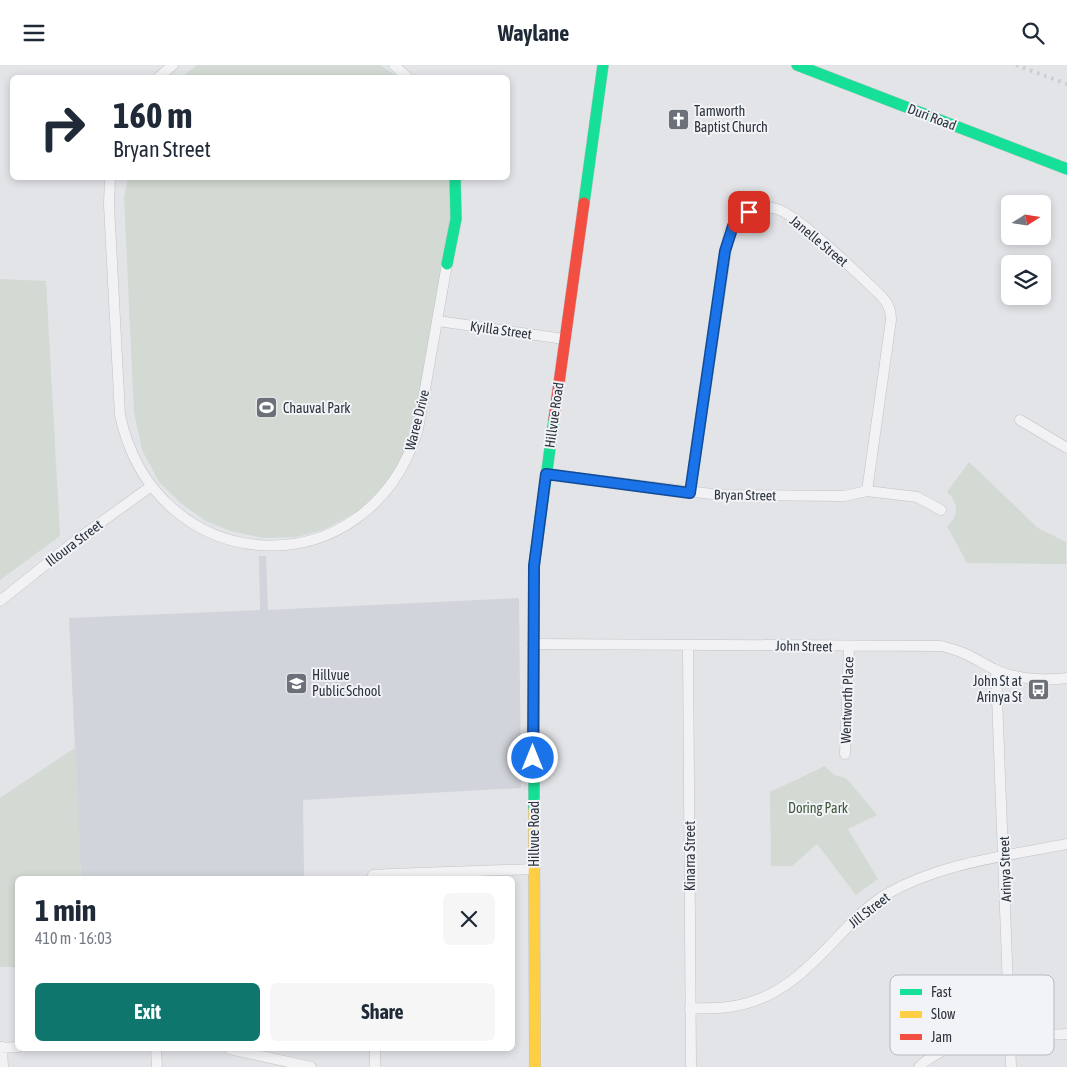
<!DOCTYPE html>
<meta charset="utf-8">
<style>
:root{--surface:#fff;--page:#f6f6f7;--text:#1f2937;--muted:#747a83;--accent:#0f766e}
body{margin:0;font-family:"Asap Condensed",sans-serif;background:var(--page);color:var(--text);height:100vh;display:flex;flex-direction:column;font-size:19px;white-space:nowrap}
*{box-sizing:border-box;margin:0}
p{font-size:16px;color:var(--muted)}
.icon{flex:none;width:28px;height:28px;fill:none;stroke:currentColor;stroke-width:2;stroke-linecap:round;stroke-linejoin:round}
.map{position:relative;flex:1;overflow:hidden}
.details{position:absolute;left:15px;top:811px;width:500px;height:175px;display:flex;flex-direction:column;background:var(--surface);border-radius:8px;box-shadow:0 2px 8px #0003}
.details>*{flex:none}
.banner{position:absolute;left:10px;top:10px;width:500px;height:105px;border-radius:8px;box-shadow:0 2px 8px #0003;background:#fff;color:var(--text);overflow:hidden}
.needle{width:32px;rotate:78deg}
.buttons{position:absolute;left:1001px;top:130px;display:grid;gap:10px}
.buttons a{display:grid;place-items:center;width:50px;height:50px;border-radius:8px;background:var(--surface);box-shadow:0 2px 8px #0003;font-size:25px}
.pin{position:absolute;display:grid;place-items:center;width:42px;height:42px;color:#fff;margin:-21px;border-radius:10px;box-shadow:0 2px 8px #0006}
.me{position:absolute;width:55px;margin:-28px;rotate:0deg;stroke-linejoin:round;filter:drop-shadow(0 0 4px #0008)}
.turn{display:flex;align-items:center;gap:18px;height:105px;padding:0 20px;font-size:22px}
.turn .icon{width:65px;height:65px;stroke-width:2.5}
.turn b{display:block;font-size:35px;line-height:42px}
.round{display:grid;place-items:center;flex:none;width:52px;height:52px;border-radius:8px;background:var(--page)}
.headline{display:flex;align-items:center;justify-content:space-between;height:85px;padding:0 20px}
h1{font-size:30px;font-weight:700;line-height:38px}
.button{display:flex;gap:10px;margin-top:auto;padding:10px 20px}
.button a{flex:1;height:58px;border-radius:8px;background:var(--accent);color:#fff;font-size:20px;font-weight:700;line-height:58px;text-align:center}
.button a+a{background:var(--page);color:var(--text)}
header{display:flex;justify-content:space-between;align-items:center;height:65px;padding:0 20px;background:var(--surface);font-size:22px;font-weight:700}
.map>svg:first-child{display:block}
.built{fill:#d1d4da}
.green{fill:#d3dad4}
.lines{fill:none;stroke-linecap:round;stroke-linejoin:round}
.street-casing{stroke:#c1c2c5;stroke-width:11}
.fast-casing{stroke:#c1c2c5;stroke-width:12}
.slow-casing{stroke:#c1c2c5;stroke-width:12}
.jam-casing{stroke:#c1c2c5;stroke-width:12}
.street{stroke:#f2f2f4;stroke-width:10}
.fast{stroke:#16e098;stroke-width:11}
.slow{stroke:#ffcf43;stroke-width:11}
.jam{stroke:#f24e42;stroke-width:11}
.rail{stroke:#cbcdcf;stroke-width:4;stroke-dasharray:2.5 5;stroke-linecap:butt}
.route-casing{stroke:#114b97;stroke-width:12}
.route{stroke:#1a73e8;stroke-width:9}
.labels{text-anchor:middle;stroke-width:4;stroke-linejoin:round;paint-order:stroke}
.poi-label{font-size:14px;fill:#2c333e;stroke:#f1f3f6;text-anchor:start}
.street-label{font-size:14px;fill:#2c333e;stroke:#f1f3f6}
.park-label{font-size:14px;fill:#41583b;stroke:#f1f3f6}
.key{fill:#f1f3f6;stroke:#b6b9bf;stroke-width:1}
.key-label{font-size:14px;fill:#2c333e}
</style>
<header><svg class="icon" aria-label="menu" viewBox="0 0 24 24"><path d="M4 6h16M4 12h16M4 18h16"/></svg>Waylane<svg class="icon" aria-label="search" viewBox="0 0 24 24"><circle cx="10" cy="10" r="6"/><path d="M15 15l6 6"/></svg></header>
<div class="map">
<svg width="1067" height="1002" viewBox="0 0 1067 1002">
<rect width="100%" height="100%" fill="#e2e4e7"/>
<path class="built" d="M 259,491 L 266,491 L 268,545 L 519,533 L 521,723 L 303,735 L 304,814 L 81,814 L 69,553 L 260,545 Z"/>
<path class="green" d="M 197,0 L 380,0 L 398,12 L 182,12 Z
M 128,113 L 453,113 L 454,155 L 413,375 L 400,404 L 359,446 L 325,464 L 297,472 L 263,473 L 231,466 L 206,456 L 182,439 L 159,417 L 142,385 L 134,347 L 124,132 Z
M 0,214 L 46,216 L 60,471 L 0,515 Z
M 969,397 L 1038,463 L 1066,477 L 1066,499 L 967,498 L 947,461 C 960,451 958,437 947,427 Z
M 76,682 L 81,814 L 18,814 L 17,902 L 0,902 L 0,733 Z
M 825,701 L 834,710 L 846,713 L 877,750 L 848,764 L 878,814 L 856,830 L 817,779 L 792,801 L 771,801 L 770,727 Z"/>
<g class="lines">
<defs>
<path id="street" d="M 394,0 L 407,12
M 159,12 L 173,0
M 110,112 L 109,140 L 120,350 C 155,515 368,528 418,364 L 447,199
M 438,256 L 564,274
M 1020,355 L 1067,383
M 546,409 L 720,430 L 844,431 L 867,426 L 917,432 L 941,445
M 690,428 L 729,167 C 738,150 758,139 777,144 C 798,150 856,207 875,225 C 885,234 891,241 891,255 L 867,426
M 0,536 L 75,476 L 150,422
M 533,579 L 941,581 C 966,587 973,593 994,604 C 1013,614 1047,616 1067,613
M 688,580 L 691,1002
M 996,606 L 1011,1002
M 845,689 L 849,582
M 373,814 L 373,810 L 391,809 L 534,804
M 690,943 C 703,943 716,944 728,942 C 774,937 805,907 835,875 C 850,859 866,842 885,830 C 940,798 1006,791 1067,779
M 2,982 L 3,1002
M 0,983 L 18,982
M 156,984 L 157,1002
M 230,984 L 311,1002
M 375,984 L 375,1002
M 919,1002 C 953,968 1022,972 1067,969"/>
<path id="fast" d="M 797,0 L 1067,104
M 584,138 L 603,0
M 447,199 L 456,154 L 455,112
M 534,745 L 534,501 L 554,354"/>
<path id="slow" d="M 534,745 L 535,1002"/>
<path id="jam" d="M 554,354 L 584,138"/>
</defs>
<use href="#street" class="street-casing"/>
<use href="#fast" class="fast-casing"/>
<use href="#slow" class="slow-casing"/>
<use href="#jam" class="jam-casing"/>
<use href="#street" class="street"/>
<use href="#fast" class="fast"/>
<use href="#slow" class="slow"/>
<use href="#jam" class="jam"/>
<path class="rail" d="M 1016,0 L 1067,19"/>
</g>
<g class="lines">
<defs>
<path id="route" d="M 533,693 L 534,501 L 546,409 L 690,428 L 725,186 L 733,161 L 749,147"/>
</defs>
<use href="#route" class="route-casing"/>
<use href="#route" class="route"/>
</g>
<defs>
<symbol id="church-square" viewBox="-11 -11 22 22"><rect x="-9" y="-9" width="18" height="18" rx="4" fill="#6c7179" stroke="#f1f3f6"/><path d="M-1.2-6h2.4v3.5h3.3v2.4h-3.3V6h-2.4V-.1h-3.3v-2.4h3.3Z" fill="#fff"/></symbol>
<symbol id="stadium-square" viewBox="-11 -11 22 22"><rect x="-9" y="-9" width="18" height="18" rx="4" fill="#6c7179" stroke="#f1f3f6"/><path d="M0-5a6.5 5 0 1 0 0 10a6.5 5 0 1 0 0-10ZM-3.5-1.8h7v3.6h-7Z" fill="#fff"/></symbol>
<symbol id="school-square" viewBox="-11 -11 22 22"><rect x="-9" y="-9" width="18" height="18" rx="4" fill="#6c7179" stroke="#f1f3f6"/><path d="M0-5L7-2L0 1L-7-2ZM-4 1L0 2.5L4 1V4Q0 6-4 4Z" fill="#fff"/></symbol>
<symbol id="bus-square" viewBox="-11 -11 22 22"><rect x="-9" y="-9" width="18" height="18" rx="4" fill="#6c7179" stroke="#f1f3f6"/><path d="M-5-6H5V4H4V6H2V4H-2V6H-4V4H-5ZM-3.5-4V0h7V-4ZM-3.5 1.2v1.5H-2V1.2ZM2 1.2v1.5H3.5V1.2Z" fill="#fff"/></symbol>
</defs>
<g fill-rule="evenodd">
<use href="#church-square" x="666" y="42" width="25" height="25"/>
<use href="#stadium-square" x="254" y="330" width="25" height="25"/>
<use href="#school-square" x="284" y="606" width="25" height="25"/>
<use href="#bus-square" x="1026" y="612" width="25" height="25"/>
</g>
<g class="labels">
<g class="poi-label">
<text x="694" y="51">Tamworth<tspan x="694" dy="16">Baptist Church</tspan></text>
<text x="283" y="348">Chauval Park</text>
<text x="312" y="615">Hillvue<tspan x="312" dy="16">Public School</tspan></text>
<text x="1022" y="621" text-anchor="end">John St at<tspan x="1022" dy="16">Arinya St</tspan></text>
</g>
<g class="street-label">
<text transform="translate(932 52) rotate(21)" y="5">Duri Road</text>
<text transform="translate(819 176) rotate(40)" y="5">Janelle Street</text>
<text transform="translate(501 265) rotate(8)" y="5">Kyilla Street</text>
<text transform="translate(554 350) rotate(-82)" y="5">Hillvue Road</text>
<text transform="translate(417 355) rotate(-76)" y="5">Waree Drive</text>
<text transform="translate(745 430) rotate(1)" y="5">Bryan Street</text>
<text transform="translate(74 478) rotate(-37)" y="5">Illoura Street</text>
<text transform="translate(804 581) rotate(1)" y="5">John Street</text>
<text transform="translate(847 635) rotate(-88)" y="5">Wentworth Place</text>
<text transform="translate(534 769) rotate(-90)" y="5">Hillvue Road</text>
<text transform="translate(690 791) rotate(-90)" y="5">Kinarra Street</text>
<text transform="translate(1005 804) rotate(-92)" y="5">Arinya Street</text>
<text transform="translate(869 845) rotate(-38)" y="5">Jill Street</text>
</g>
<g class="park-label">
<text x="818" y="748">Doring Park</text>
</g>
</g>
<rect x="890" y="910" width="164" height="80" rx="8" class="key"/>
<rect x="900" y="924" width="22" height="6" fill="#16e098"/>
<rect x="900" y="946" width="22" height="7" fill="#ffcf43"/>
<rect x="900" y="969" width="22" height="6" fill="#f24e42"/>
<g class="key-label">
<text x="931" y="932">Fast</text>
<text x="931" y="954">Slow</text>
<text x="931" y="977">Jam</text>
</g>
</svg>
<div class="buttons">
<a><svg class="needle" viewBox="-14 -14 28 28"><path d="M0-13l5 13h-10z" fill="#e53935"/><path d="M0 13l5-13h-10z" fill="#747a83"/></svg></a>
<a><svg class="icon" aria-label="layers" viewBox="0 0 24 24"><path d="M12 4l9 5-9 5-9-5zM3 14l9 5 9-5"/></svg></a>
</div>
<div class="pin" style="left:749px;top:147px;background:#d93025"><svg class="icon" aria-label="arrive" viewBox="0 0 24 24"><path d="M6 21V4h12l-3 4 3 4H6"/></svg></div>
<svg class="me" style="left:533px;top:693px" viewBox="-20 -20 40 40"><circle r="17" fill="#1a73e8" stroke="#fff" stroke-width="3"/><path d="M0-11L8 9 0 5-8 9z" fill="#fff"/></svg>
<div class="banner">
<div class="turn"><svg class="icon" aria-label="right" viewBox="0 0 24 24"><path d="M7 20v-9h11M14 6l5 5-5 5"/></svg><div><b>160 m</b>Bryan Street</div></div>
</div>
<section class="details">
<div class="headline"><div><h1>1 min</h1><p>410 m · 16:03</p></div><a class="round"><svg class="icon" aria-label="close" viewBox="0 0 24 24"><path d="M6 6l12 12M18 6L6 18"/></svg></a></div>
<div class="button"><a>Exit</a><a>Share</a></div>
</section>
</div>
